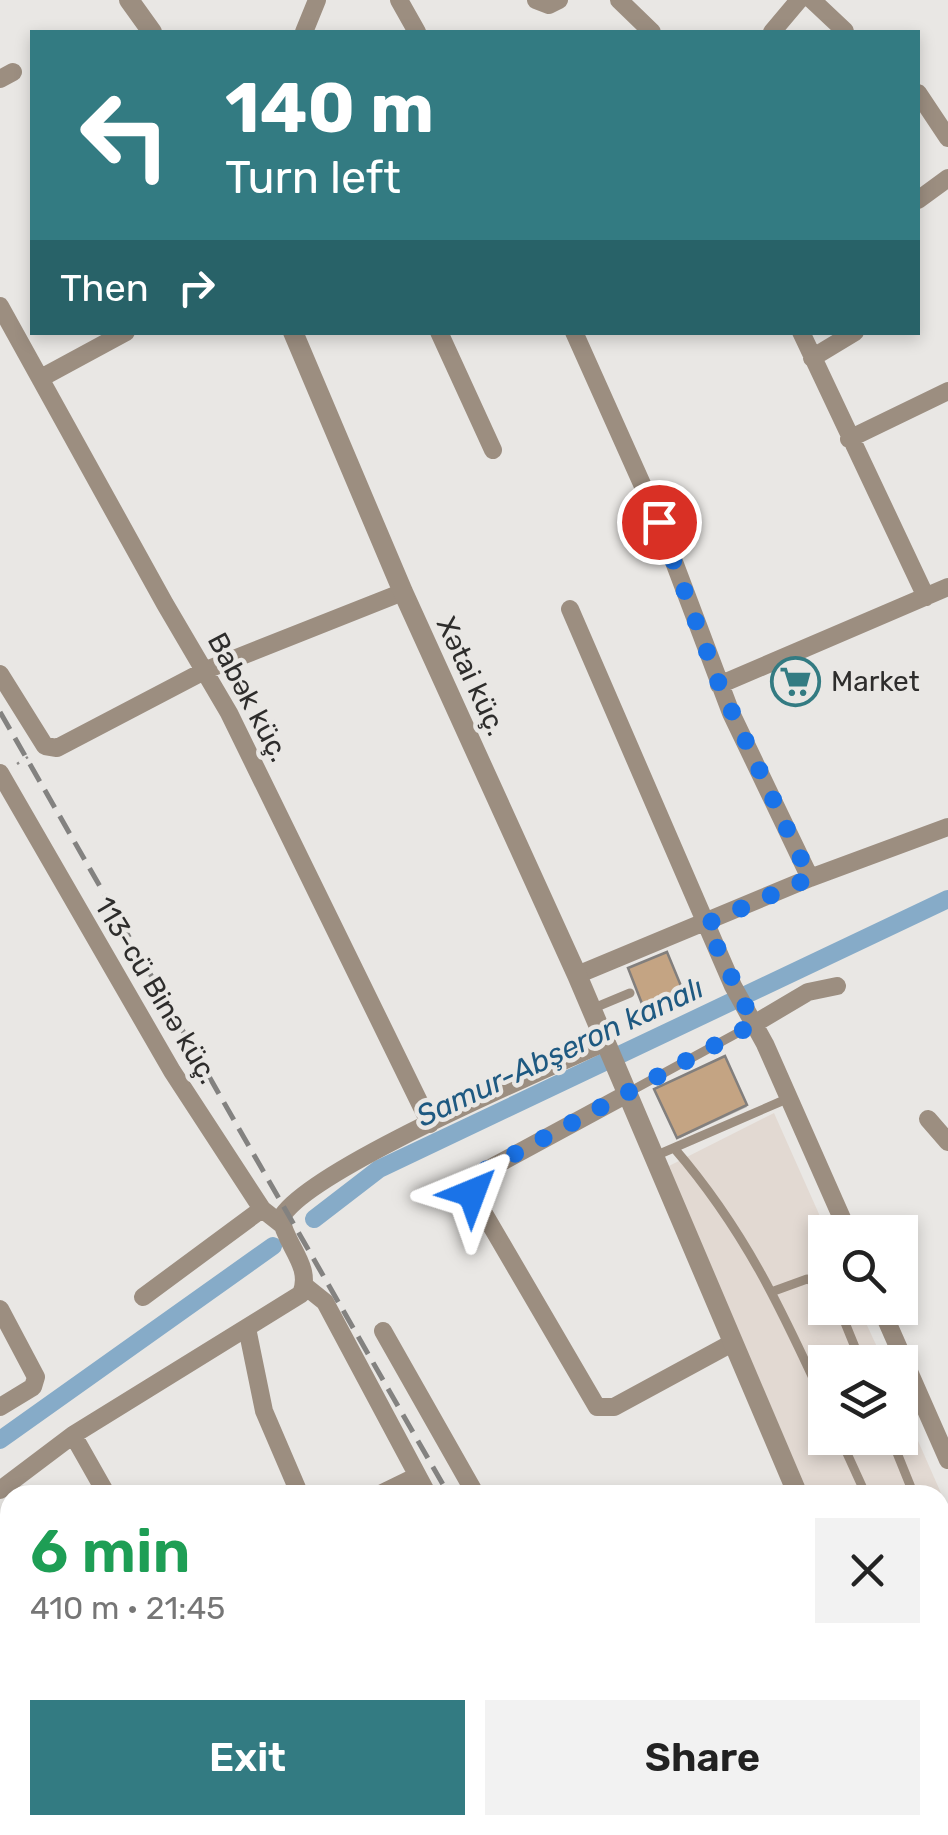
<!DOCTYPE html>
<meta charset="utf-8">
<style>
:root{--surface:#fff;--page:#f2f2f2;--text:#222;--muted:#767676;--accent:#337b82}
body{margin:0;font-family:Rubik,sans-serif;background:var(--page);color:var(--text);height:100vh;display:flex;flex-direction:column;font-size:38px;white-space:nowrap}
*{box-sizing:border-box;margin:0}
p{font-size:32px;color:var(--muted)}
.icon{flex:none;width:55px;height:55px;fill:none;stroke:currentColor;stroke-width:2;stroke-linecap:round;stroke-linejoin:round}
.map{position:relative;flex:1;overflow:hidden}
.panel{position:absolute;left:0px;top:1485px;width:950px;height:350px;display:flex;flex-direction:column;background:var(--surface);border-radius:30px 30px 0 0;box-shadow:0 5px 15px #0003}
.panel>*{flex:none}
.hud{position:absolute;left:30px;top:30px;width:890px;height:305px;border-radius:0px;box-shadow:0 5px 15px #0003;background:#337b82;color:#fff;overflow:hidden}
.tools{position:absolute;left:808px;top:1215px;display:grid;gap:20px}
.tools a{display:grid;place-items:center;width:110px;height:110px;border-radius:0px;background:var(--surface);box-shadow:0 5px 15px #0003;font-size:50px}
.pin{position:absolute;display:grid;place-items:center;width:85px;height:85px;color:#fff;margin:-42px;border:5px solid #fff;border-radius:50%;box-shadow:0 2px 10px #0007}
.me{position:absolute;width:110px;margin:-55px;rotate:44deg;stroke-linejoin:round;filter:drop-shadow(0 0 8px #0008)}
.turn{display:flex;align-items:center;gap:35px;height:210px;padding:0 30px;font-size:45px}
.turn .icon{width:130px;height:130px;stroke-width:2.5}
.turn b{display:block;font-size:70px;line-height:85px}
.then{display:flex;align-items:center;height:95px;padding:0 30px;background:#0003;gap:20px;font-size:38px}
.round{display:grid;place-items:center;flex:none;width:105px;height:105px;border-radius:0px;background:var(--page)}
.summary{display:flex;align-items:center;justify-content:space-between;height:170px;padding:0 30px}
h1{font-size:60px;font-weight:600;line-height:75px;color:#1e9e55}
.button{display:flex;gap:20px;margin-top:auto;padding:20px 30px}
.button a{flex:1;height:115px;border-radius:0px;background:var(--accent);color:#fff;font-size:40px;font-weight:600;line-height:115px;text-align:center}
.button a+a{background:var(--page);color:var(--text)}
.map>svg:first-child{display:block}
.built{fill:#e2d9d2}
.shadow{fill:#0003}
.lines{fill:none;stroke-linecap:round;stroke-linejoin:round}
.canal{stroke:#86abc8;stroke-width:18}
.building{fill:#c4a483;stroke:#827f7d;stroke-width:2.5}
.path{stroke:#8d8b89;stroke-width:2.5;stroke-dasharray:2.5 8;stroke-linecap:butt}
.service{stroke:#9c8e80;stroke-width:9}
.minor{stroke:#9c8e80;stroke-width:18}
.tertiary{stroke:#9c8e80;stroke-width:20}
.rail{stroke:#838280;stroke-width:5;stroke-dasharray:20 10;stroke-linecap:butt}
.route{stroke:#1a73e8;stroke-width:18;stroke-dasharray:0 32.4}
.labels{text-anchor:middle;stroke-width:9;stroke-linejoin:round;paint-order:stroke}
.street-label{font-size:28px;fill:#2e2d2c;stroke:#e9e7e4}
.poi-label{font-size:28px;fill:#2e2d2c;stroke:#e9e7e4;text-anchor:start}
.water-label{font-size:30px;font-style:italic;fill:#1e5981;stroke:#e9e7e4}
</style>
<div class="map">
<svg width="948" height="1835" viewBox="0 0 948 1835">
<rect width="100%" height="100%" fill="#e9e7e4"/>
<path class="built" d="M 774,1113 L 827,1232 L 825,1308 L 859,1308 L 884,1362 L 825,1362 L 825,1438 L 900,1438 L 900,1400 L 948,1509 L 948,1815 L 940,1797 L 940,1495 L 809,1495 L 667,1167 Z"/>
<path class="shadow" d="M 726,1061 L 747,1107 L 680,1138 L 679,1137 Z"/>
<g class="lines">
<path class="canal" d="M 314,1219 L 379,1169 L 948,899
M 0,1440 L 273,1246"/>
</g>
<path class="building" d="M 667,952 L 686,998 L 646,1014 L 628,968 Z
M 725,1056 L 747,1105 L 677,1138 L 654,1089 Z"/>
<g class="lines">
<path class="path" d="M 17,764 L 31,755"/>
<path class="service" d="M 594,1008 L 630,993
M 629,1092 L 754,1024
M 674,1148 C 744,1229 781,1308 825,1404
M 655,1156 L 789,1098
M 774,1291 L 807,1279 L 825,1286
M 839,1308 L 861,1362
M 840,1438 L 866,1495
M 891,1438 L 914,1495
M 940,1560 L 948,1579
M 940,1644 L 948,1662"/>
<path class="minor" d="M 399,0 L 417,32
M 536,0 L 549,5 L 559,0
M 619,0 L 652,32
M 812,0 L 845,31
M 304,32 L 317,0
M 772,32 L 799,0
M 0,79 L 13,72
M 918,93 L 948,138
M 918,200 L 948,178
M 0,306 L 165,604 L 229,713 L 430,1124
M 439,332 L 493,450
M 574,332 L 659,522 L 731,713 L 810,878
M 801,332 L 926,597
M 812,358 L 855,332
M 41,378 L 126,332
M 849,439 L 948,391
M 570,609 L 733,986 L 765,1044 L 848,1232
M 0,674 L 45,746 L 57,748 L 206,670 L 403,592
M 719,685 L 948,587
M 0,773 L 172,1071 L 262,1209 L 281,1224
M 577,975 L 810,878 L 948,827
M 754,1024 L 808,992 L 837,986
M 627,1094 L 474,1177 L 470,1185 L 472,1193 L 597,1407 L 614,1407 L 732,1343
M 928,1119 L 948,1142
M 305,1286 L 325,1302 L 428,1495
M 143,1297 L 262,1209
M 881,1308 L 948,1460
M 0,1309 L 36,1377 L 33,1387 L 0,1407
M 247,1328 L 264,1411 L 300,1495
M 383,1331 L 476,1495
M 73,1435 L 107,1495
M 0,1490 L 73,1435 L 301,1294 C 313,1266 285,1245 281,1218 C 307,1170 545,1070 605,1042
M 378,1495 L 417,1476
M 0,1731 L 10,1731
M 296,1825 L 302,1835
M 466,1825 L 473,1835
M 620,1825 L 626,1835
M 671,1825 L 678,1835
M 31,1835 L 38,1825"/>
<path class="tertiary" d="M 129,0 L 152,32
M 293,332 L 403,592 L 577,975 L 798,1495
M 0,1618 L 10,1634
M 124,1825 L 130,1835
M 936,1825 L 940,1835"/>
<path class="rail" d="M 0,712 L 449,1495
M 636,1825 L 642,1835"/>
</g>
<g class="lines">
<path class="route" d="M 472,1193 L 470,1186 L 474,1176 L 754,1024 L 706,924 L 810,878 L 719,684 L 659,522"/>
</g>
<defs>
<symbol id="supermarket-ring" viewBox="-11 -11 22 22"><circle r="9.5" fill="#e9e7e4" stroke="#337b82" stroke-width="1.5"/><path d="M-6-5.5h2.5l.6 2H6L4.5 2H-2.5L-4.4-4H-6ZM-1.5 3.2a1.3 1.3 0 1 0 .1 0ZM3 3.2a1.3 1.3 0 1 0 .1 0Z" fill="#337b82"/></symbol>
</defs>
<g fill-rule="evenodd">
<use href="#supermarket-ring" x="768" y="654" width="55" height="55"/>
</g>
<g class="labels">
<g class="street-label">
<text transform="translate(472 676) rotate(65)" y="10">Xətai küç.</text>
<text transform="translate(249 697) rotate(62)" y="10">Babək küç.</text>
<text transform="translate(157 990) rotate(59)" y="10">113-cü Binə küç.</text>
</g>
<g class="poi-label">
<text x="831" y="691">Market</text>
</g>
<g class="water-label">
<text transform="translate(560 1052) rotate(-25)" y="10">Samur-Abşeron kanalı</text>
</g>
</g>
</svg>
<div class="tools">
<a><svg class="icon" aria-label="search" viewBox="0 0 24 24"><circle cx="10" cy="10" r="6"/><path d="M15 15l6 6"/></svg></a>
<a><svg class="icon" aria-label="layers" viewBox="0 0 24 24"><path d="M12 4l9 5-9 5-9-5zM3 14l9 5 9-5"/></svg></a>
</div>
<div class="pin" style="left:659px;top:522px;background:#d93025"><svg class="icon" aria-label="arrive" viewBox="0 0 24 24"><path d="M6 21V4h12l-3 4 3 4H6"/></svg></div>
<svg class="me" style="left:472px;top:1193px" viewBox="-20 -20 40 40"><path d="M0-17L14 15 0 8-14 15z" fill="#1a73e8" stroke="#fff" stroke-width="4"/></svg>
<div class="hud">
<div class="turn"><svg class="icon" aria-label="left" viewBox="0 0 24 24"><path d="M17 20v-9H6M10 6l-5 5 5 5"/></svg><div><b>140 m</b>Turn left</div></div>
<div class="then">Then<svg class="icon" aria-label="right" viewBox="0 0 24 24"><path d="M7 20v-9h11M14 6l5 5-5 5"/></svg></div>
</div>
<section class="panel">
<div class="summary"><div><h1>6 min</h1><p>410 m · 21:45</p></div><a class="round"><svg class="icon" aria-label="close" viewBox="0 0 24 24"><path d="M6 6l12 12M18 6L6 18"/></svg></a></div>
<div class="button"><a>Exit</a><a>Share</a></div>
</section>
</div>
